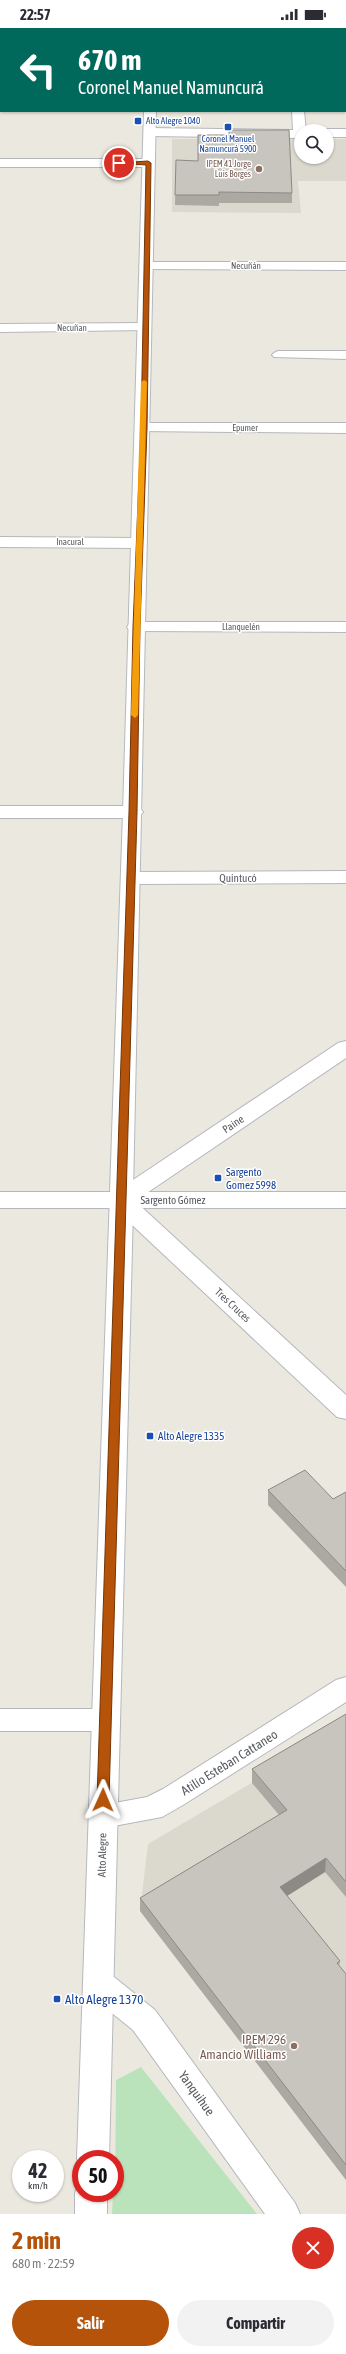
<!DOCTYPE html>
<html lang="es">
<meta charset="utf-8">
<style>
:root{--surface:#fff;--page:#f2f2f3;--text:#2b2b33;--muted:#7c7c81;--accent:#b45309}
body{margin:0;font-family:"Asap Condensed",sans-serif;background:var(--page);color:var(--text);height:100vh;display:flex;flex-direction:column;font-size:15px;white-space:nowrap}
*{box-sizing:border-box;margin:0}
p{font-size:13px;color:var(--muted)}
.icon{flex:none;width:22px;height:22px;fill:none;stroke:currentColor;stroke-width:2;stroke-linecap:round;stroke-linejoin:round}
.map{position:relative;height:2186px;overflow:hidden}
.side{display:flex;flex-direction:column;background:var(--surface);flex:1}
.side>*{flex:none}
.guide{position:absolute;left:0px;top:0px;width:346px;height:84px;box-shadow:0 1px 3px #0004;background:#00695c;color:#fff;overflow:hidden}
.buttons{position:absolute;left:294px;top:96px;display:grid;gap:8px}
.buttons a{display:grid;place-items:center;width:40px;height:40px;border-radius:50%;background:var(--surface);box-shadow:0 1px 3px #0004;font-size:20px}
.speed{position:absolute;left:12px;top:2122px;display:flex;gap:8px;font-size:20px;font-weight:700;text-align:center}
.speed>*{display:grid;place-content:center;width:52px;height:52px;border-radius:50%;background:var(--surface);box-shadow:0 1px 3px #0004;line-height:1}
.speed small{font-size:10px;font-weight:400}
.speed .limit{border:6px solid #d22;background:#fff;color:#111}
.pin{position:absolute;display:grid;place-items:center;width:34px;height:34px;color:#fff;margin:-17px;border:2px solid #fff;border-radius:50%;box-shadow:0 1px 4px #0007}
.me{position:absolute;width:44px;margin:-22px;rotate:1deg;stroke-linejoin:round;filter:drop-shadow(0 0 3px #0008)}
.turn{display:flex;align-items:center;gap:14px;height:84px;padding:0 12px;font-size:18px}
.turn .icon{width:52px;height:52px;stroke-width:2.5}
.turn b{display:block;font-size:28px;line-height:34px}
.round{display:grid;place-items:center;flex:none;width:42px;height:42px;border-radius:21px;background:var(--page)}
.summary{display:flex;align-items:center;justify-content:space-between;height:68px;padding:0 12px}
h1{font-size:24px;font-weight:700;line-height:30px;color:var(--accent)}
.cta{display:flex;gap:8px;margin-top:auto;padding:8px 12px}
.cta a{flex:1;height:46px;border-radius:24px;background:var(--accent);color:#fff;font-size:16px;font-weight:700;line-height:46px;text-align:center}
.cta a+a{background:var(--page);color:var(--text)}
.status{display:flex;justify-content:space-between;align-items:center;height:28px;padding:0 20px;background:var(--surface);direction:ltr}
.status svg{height:11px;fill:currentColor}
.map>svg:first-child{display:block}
.education{fill:#dbd8cd}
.green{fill:#bbe3bb}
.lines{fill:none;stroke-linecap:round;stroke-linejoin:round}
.lane-casing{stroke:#b5b7bc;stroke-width:2}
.street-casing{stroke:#b5b7bc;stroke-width:2}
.secondary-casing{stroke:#b5b9be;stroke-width:2}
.lane{fill:#fff;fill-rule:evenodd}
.street{fill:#fff;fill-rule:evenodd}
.secondary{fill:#fff;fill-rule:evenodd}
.wall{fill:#aca9a3}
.shaded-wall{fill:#8c8a85}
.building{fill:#c8c5be;stroke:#8c8a85}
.route{fill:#b45309;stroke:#753606}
.slow{fill:#f59e0b}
.transit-dot{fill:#1a4fb4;stroke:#fff;stroke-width:1.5}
.education-dot{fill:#8d6e63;stroke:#fff;stroke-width:1.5}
.labels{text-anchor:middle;stroke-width:3;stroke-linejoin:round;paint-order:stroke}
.far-transit-label{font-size:9px;fill:#164399;stroke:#fff;text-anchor:start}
.far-education-label{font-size:9px;fill:#785e54;stroke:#fff;text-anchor:end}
.far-street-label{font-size:9px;fill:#585c60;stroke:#fff}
.street-label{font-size:11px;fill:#585c60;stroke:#fff}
.transit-label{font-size:11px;fill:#164399;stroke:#fff;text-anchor:start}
.near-street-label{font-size:13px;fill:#585c60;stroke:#fff}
.near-transit-label{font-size:13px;fill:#164399;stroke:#fff;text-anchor:start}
.near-education-label{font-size:13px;fill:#785e54;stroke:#fff;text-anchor:end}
</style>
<div class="status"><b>22:57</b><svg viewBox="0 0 49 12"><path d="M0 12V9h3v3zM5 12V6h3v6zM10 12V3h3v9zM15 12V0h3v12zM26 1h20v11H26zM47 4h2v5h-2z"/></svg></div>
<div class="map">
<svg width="346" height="2186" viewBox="0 0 346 2186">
<rect width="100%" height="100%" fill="#ebe9df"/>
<path class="education" d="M 172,111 L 301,111 L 301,129 L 327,129 L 327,111 L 346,111 L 346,153 L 298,153 L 301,185 L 172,184 Z
M 346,1699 L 346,2152 L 140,1883 L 148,1816 Z"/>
<path class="green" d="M 141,2039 L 257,2186 L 112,2186 L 113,2165 L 115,2165 L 116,2052 Z"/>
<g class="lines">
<defs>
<path id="lane" d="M 278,323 L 346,323 L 346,331 L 274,329 L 272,327 L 274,325 Z"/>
<path id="street" d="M 286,0 L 298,0 L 299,1 L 287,1 Z
M 292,83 L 304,83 L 306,103 L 301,103 L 301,110 L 150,108 L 143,104 L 150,100 L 293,102 Z
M 327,101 L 346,101 L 346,109 L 327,109 L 327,103 L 322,103 Z
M 0,131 L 148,131 L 155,135 L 148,139 L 0,139 Z
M 146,234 L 346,234 L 346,242 L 141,241 L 139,238 Z
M 144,295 L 149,296 L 151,299 L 149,302 L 0,304 L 0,296 Z
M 144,395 L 346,395 L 346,405 L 138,403 L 136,400 L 138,397 Z
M 0,509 L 139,510 L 145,511 L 147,515 L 145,519 L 139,520 L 0,519 Z
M 136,594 L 346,594 L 346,604 L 130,603 L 127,599 L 130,595 Z
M 0,778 L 133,778 L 140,780 L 143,784 L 140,788 L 133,790 L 0,790 Z
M 346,843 L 346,855 L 131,856 L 124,854 L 121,850 L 124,846 L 131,844 Z
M 346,1013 L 346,1030 L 135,1173 L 346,1367 L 346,1391 L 337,1389 L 114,1180 L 0,1180 L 0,1164 L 115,1164 L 338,1015 Z
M 346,1649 L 346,1674 L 183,1777 L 162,1789 L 103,1800 L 93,1797 L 89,1788 L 93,1779 L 147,1769 L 163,1761 L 336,1652 Z
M 0,1681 L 104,1681 L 114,1684 L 118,1692 L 114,1700 L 104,1703 L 0,1703 Z
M 98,1942 L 109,1945 L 155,1982 L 295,2175 L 300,2186 L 265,2186 L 133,2002 L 87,1965 L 83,1955 L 87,1945 Z"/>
<path id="secondary" d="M 144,0 L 156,0 L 156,1 L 144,1 Z
M 144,83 L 156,83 L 133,1164 L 346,1164 L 346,1180 L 133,1180 L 109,2131 L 81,2131 L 81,2139 L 77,2131 L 123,784 Z
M 80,2154 L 81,2165 L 107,2165 L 107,2186 L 75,2186 L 75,2165 Z"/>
</defs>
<use href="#lane" class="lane-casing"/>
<use href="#street" class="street-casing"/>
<use href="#secondary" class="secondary-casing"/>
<use href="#lane" class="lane"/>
<use href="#street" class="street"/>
<use href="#secondary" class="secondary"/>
</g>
<path class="wall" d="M 176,132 L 292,165 L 292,175 L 219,175 L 219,178 L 175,177 Z
M 268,1462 L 333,1471 L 346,1464 L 346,1559 L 268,1477 Z
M 346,1686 L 346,1869 L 325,1844 L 287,1868 L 340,1933 L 339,1938 L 346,1946 L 346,2152 L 140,1883 L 140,1870 L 279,1787 L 252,1755 L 252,1741 Z"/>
<path class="shaded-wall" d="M 326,1830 L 325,1844 L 279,1873 L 280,1859 Z"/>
<path class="building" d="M 229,102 L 289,102 L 292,165 L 219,164 L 219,167 L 175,167 L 176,132 L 198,133 L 198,107 L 229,107 Z
M 305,1442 L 333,1471 L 346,1464 L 346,1543 L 268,1462 Z
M 346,1686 L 346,1854 L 326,1830 L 280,1859 L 340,1933 L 337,1935 L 346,1946 L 346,2137 L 140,1870 L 287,1782 L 252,1741 Z"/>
<path class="route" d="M 148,133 L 151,135 L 147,400 L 140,599 L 137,784 L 109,1772 L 103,1777 L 97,1772 L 129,784 L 133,599 L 141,400 L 146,137 L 116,135 Z"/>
<path class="slow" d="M 144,352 L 147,354 L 138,687 L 135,690 L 131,687 L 141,354 Z"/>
<g class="transit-dot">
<rect x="134" y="89" width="8" height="8" rx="2"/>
<rect x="224" y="95" width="8" height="8" rx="2"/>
<rect x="214" y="1146" width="8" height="8" rx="2"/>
<rect x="146" y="1404" width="8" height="8" rx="2"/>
<rect x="53" y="1967" width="8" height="8" rx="2"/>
</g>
<g class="education-dot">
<circle cx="259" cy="141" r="4"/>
<circle cx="294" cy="2018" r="4"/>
</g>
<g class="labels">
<g class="far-transit-label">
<text x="146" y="96">Alto Alegre 1040</text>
<text x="228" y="114" text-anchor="middle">Coronel Manuel<tspan x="228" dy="10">Namuncurá 5900</tspan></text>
</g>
<g class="far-education-label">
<text x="251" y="139">IPEM 41 Jorge<tspan x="251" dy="10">Luis Borges</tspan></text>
</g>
<g class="far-street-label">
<text x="246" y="241">Necuñán</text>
<text x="72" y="303">Necuñan</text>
<text x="245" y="403">Epumer</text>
<text x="70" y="517">Inacural</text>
<text x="241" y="602">Llanquelén</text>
</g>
<g class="street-label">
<text x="238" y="854">Quintucó</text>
<text transform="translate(233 1096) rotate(-34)" y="4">Paine</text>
<text x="173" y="1176">Sargento Gómez</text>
<text transform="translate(233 1277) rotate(43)" y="4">Tres Cruces</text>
<text transform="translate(102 1827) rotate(-89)" y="4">Alto Alegre</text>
</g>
<g class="transit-label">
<text x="226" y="1148">Sargento<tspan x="226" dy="13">Gomez 5998</tspan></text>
<text x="158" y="1412">Alto Alegre 1335</text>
</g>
<g class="near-street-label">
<text transform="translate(229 1734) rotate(-32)" y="5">Atilio Esteban Cattaneo</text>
<text transform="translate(197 2065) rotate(54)" y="5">Yanquihue</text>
</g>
<g class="near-transit-label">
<text x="65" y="1976">Alto Alegre 1370</text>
</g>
<g class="near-education-label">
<text x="286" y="2016">IPEM 296<tspan x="286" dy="15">Amancio Williams</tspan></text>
</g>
</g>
</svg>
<div class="buttons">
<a><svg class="icon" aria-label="search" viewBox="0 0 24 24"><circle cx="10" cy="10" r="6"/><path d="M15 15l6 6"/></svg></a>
</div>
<div class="speed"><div>42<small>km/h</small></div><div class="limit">50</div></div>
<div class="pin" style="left:119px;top:135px;background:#d93025"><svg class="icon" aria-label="arrive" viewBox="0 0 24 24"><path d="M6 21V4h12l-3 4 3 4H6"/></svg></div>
<svg class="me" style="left:103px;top:1772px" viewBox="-20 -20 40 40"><path d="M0-17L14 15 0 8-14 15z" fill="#b45309" stroke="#fff" stroke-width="4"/></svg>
<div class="guide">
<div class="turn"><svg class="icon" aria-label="left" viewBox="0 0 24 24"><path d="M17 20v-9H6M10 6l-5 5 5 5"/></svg><div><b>670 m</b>Coronel Manuel Namuncurá</div></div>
</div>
</div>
<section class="side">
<div class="summary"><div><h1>2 min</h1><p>680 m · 22:59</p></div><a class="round" style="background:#d93025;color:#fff"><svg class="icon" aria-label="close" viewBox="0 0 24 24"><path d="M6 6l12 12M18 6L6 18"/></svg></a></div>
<div class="cta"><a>Salir</a><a>Compartir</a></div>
</section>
